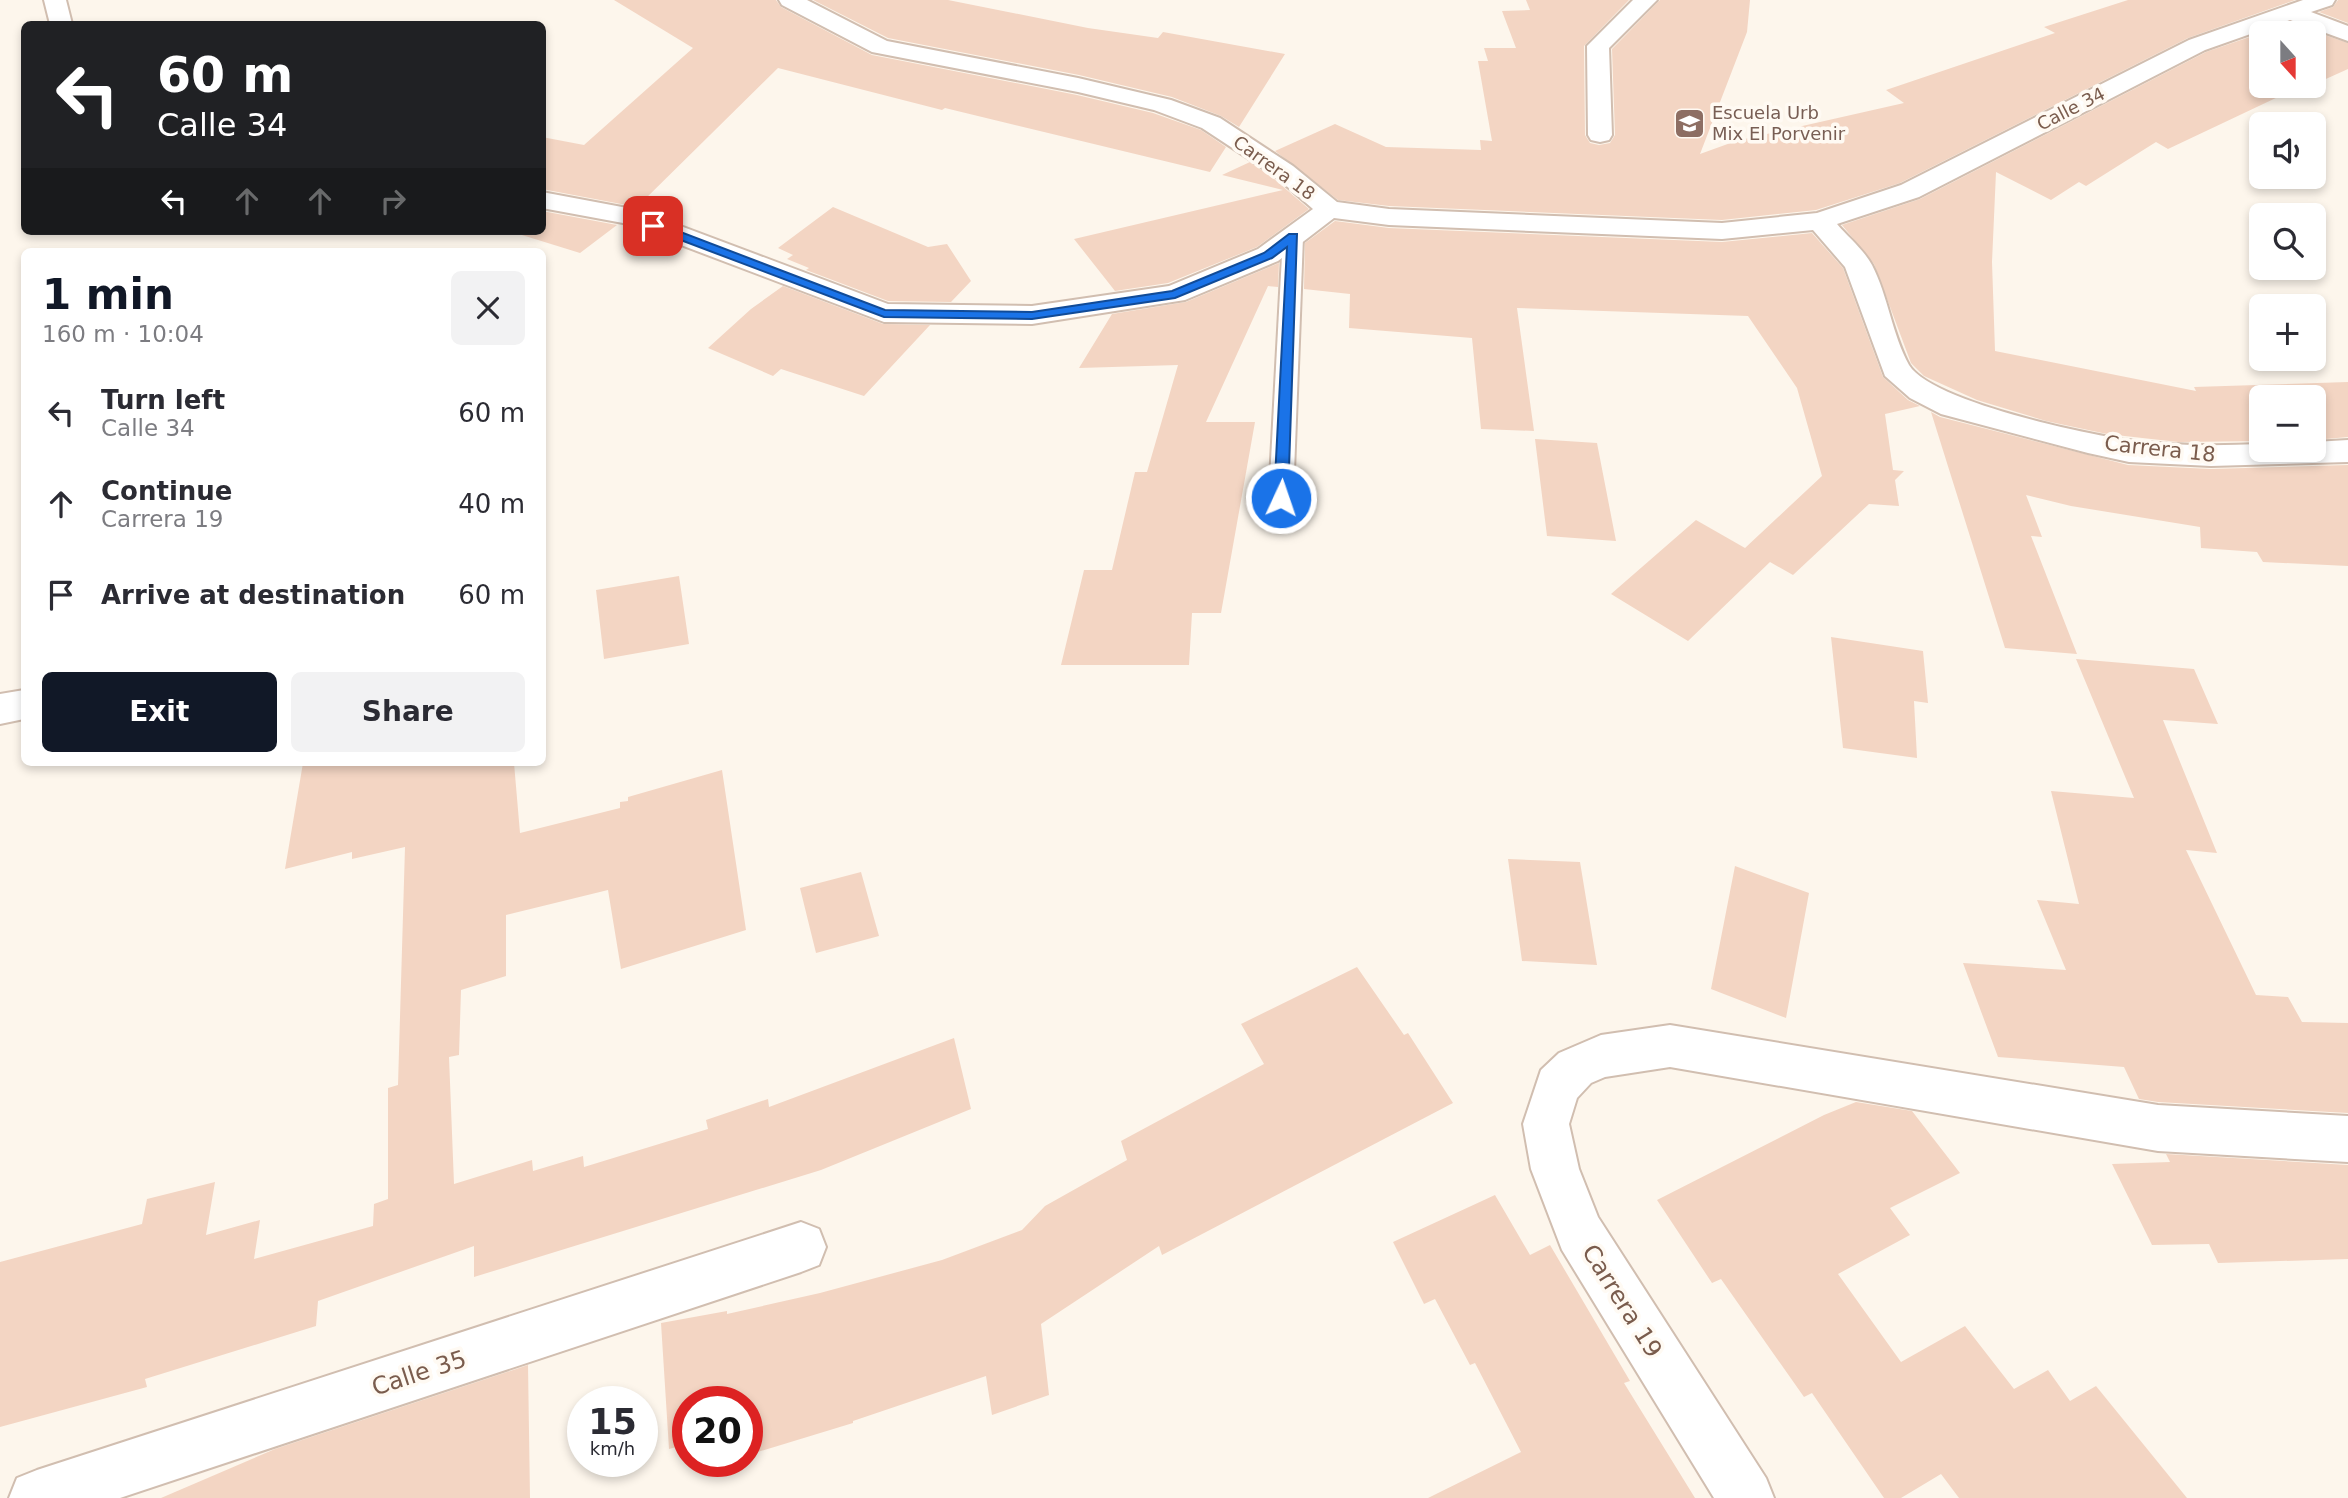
<!DOCTYPE html>
<meta charset="utf-8">
<style>
:root{--surface:#fff;--page:#f2f2f3;--text:#2b2b33;--muted:#7c7c81;--accent:#111827}
body{margin:0;font-family:"DejaVu Sans",sans-serif;background:var(--page);color:var(--text);height:100vh;display:flex;flex-direction:column;font-size:26px;white-space:nowrap}
*{box-sizing:border-box;margin:0}
p{font-size:23px;color:var(--muted)}
.icon{flex:none;width:38px;height:38px;fill:none;stroke:currentColor;stroke-width:2;stroke-linecap:round;stroke-linejoin:round}
.map{position:relative;flex:1;overflow:hidden}
.details{position:absolute;left:21px;top:248px;width:525px;height:518px;display:flex;flex-direction:column;background:var(--surface);border-radius:10px;box-shadow:0 4px 10px #0003}
.details>*{flex:none}
.top-card{position:absolute;left:21px;top:21px;width:525px;height:214px;border-radius:10px;box-shadow:0 4px 10px #0003;background:#202124;color:#fff;overflow:hidden}
.needle{width:46px;rotate:159deg}
.buttons{position:absolute;left:2249px;top:21px;display:grid;gap:14px}
.buttons a{display:grid;place-items:center;width:77px;height:77px;border-radius:10px;background:var(--surface);box-shadow:0 4px 10px #0003;font-size:35px}
.speed{position:absolute;left:567px;top:1386px;display:flex;gap:14px;font-size:35px;font-weight:700;text-align:center}
.speed>*{display:grid;place-content:center;width:91px;height:91px;border-radius:50%;background:var(--surface);box-shadow:0 4px 10px #0003;line-height:1}
.speed small{font-size:18px;font-weight:400}
.speed .limit{border:10px solid #d22;background:#fff;color:#111}
.pin{position:absolute;display:grid;place-items:center;width:60px;height:60px;color:#fff;margin:-30px;border-radius:14px;box-shadow:0 4px 10px #0006}
.me{position:absolute;width:77px;margin:-38px;rotate:3deg;stroke-linejoin:round;filter:drop-shadow(0 0 5px #0008)}
.turn{display:flex;align-items:center;gap:24px;height:147px;padding:0 21px;font-size:32px}
.turn .icon{width:91px;height:91px;stroke-width:2.5}
.turn b{display:block;font-size:49px;line-height:60px}
.lanes{display:flex;align-items:center;height:66px;padding:0 21px;background:#0003;justify-content:center;gap:35px;direction:ltr}
.lanes .off{opacity:.35}
.round{display:grid;place-items:center;flex:none;width:74px;height:74px;border-radius:10px;background:var(--page)}
.headline{display:flex;align-items:center;justify-content:space-between;height:119px;padding:0 21px}
h1{font-size:42px;font-weight:700;line-height:52px;color:var(--accent)}
.primary-button{display:flex;gap:14px;margin-top:auto;padding:14px 21px}
.primary-button a{flex:1;height:80px;border-radius:10px;background:var(--accent);color:#fff;font-size:28px;font-weight:700;line-height:80px;text-align:center}
.primary-button a+a{background:var(--page);color:var(--text)}
ul{padding:0;list-style:none}
li{display:flex;align-items:center;gap:21px;height:91px;padding:0 21px}
li div{flex:1}
li b{display:block;font-size:26px}
li em{font-style:normal}
.map>svg:first-child{display:block}
.building{fill:#f3d5c3}
.lines{fill:none;stroke-linecap:round;stroke-linejoin:round}
.lane-casing{stroke:#d1beb0;stroke-width:4}
.street-casing{stroke:#d1beb0;stroke-width:4}
.lane{fill:#fff;fill-rule:evenodd}
.street{fill:#fff;fill-rule:evenodd}
.route{fill:#1a73e8;stroke:#114b97;stroke-width:2}
.labels{text-anchor:middle;stroke-width:7;stroke-linejoin:round;paint-order:stroke}
.far-street-label{font-size:18px;fill:#7a5c4d;stroke:#fffaf3}
.far-education-label{font-size:18px;fill:#785e54;stroke:#fffaf3;text-anchor:start}
.street-label{font-size:21px;fill:#7a5c4d;stroke:#fffaf3}
.near-street-label{font-size:24px;fill:#7a5c4d;stroke:#fffaf3}
</style>
<div class="map">
<svg width="2348" height="1498" viewBox="0 0 2348 1498">
<rect width="100%" height="100%" fill="#fdf6ec"/>
<path class="building" d="M 614,0 L 776,0 L 781,7 L 872,55 L 1077,95 L 1153,113 L 1201,130 L 1226,147 L 1210,172 L 945,108 L 942,110 L 778,68 L 637,207 L 542,189 L 542,137 L 584,145 L 693,48 Z
M 813,0 L 948,0 L 1088,28 L 1158,38 L 1163,32 L 1285,54 L 1239,127 L 1221,116 L 1172,97 L 1079,75 L 888,38 Z
M 1526,0 L 1629,0 L 1584,46 L 1585,135 L 1590,143 L 1599,145 L 1610,143 L 1615,135 L 1612,49 L 1660,0 L 1750,0 L 1747,32 L 1700,154 L 1736,141 L 1904,103 L 1886,90 L 2055,33 L 2044,27 L 2128,0 L 2295,0 L 2188,38 L 1900,183 L 1816,210 L 1722,220 L 1389,206 L 1338,200 L 1275,151 L 1335,124 L 1386,147 L 1481,150 L 1480,140 L 1492,141 L 1478,61 L 1488,61 L 1484,48 L 1516,48 L 1502,11 L 1530,10 Z
M 2338,0 L 2348,0 L 2348,23 L 2319,12 L 2333,7 Z
M 2290,23 L 2348,43 L 2348,69 L 2317,83 L 2314,81 L 2314,33 L 2261,33 L 2261,86 L 2301,86 L 2168,149 L 2156,142 L 2086,186 L 2079,182 L 2051,200 L 1996,172 L 1992,262 L 1995,351 L 2196,391 L 2194,387 L 2348,382 L 2348,437 L 2314,440 L 2314,397 L 2261,397 L 2261,441 L 2178,442 L 2107,434 L 2046,421 L 1977,400 L 1924,376 L 1911,363 L 1874,264 L 1842,225 L 1920,199 L 2206,52 Z
M 1250,162 L 1273,178 L 1309,209 L 1257,247 L 1168,283 L 1115,291 L 1074,239 L 1283,190 L 1222,175 Z
M 833,207 L 928,247 L 947,244 L 971,281 L 951,302 L 888,301 L 806,270 L 809,268 L 787,259 L 793,255 L 778,248 Z
M 542,211 L 617,225 L 580,253 L 509,231 L 542,231 Z
M 1335,221 L 1389,228 L 1722,242 L 1812,233 L 1843,268 L 1883,377 L 1908,400 L 1920,406 L 1885,414 L 1893,470 L 1904,471 L 1895,480 L 1899,506 L 1869,504 L 1793,575 L 1770,562 L 1688,641 L 1611,594 L 1696,520 L 1745,548 L 1822,476 L 1797,388 L 1748,316 L 1517,308 L 1534,431 L 1481,429 L 1472,338 L 1349,328 L 1350,294 L 1304,289 L 1305,243 Z
M 1279,263 L 1278,287 L 1268,286 L 1206,422 L 1255,422 L 1221,613 L 1192,613 L 1189,665 L 1061,665 L 1084,570 L 1112,570 L 1135,472 L 1147,472 L 1178,365 L 1079,368 L 1112,314 L 1186,302 Z
M 783,286 L 883,324 L 930,325 L 864,396 L 781,369 L 773,376 L 708,348 L 751,309 Z
M 1931,412 L 1940,417 L 2128,465 L 2211,469 L 2348,465 L 2348,566 L 2263,562 L 2257,552 L 2201,548 L 2200,527 L 2071,506 L 2026,495 L 2042,537 L 2031,536 L 2077,654 L 2005,648 Z
M 1535,439 L 1597,443 L 1616,541 L 1547,536 Z
M 679,576 L 689,644 L 604,659 L 596,590 Z
M 1831,637 L 1923,651 L 1928,703 L 1914,701 L 1917,758 L 1843,748 Z
M 2076,659 L 2194,669 L 2218,724 L 2163,720 L 2217,853 L 2186,850 L 2256,995 L 2288,997 L 2302,1022 L 2348,1023 L 2348,1113 L 2158,1102 L 2139,1099 L 2124,1067 L 1998,1057 L 1963,963 L 2066,970 L 2037,900 L 2079,904 L 2051,791 L 2134,798 Z
M 303,763 L 514,763 L 520,833 L 620,808 L 620,802 L 628,801 L 628,797 L 722,770 L 746,930 L 621,969 L 608,890 L 506,915 L 506,976 L 461,990 L 459,1055 L 449,1057 L 454,1184 L 532,1160 L 533,1171 L 583,1156 L 584,1167 L 708,1129 L 706,1120 L 768,1099 L 769,1107 L 954,1038 L 971,1109 L 821,1170 L 474,1277 L 474,1246 L 318,1301 L 316,1326 L 145,1379 L 147,1387 L 0,1427 L 0,1262 L 142,1224 L 147,1199 L 215,1182 L 206,1235 L 260,1220 L 254,1259 L 373,1226 L 374,1204 L 388,1199 L 388,1088 L 398,1085 L 405,847 L 352,859 L 352,852 L 285,869 Z
M 1508,859 L 1580,862 L 1597,965 L 1522,961 Z
M 1735,866 L 1809,893 L 1786,1018 L 1711,989 Z
M 861,872 L 879,936 L 816,953 L 800,888 Z
M 1357,967 L 1404,1035 L 1408,1033 L 1453,1103 L 1162,1255 L 1159,1246 L 1041,1324 L 1049,1395 L 992,1415 L 986,1376 L 853,1421 L 853,1423 L 751,1454 L 747,1402 L 688,1402 L 688,1444 L 669,1449 L 661,1323 L 727,1311 L 727,1314 L 820,1293 L 942,1260 L 1022,1230 L 1045,1206 L 1127,1160 L 1121,1141 L 1264,1064 L 1241,1024 Z
M 1856,1102 L 1912,1111 L 1960,1173 L 1890,1208 L 1910,1235 L 1838,1274 L 1901,1362 L 1965,1326 L 2014,1389 L 2048,1370 L 2070,1401 L 2096,1386 L 2187,1498 L 1959,1498 L 1941,1474 L 1901,1498 L 1884,1498 L 1812,1393 L 1804,1397 L 1721,1279 L 1712,1283 L 1657,1200 L 1824,1115 Z
M 2166,1154 L 2348,1165 L 2348,1259 L 2218,1263 L 2209,1244 L 2152,1245 L 2112,1164 L 2170,1162 Z
M 1495,1195 L 1530,1255 L 1550,1245 L 1630,1381 L 1624,1383 L 1695,1498 L 1428,1498 L 1521,1452 L 1475,1363 L 1470,1365 L 1435,1299 L 1424,1304 L 1393,1242 Z
M 528,1365 L 530,1498 L 161,1498 L 275,1449 Z"/>
<g class="lines">
<defs>
<path id="lane" d="M 1293,231 L 1303,237 L 1293,498 L 1289,504 L 1281,506 L 1273,504 L 1269,498 L 1283,237 Z"/>
<path id="street" d="M 44,0 L 66,0 L 72,24 L 50,24 Z
M 779,0 L 807,0 L 887,41 L 1078,78 L 1171,100 L 1220,118 L 1293,166 L 1337,202 L 1389,209 L 1722,223 L 1817,213 L 1901,185 L 2189,40 L 2303,0 L 2335,0 L 2332,5 L 2311,12 L 2348,26 L 2348,41 L 2290,20 L 2205,50 L 1919,197 L 1837,224 C 1848,237 1864,250 1872,265 C 1888,296 1892,334 1909,365 C 1931,401 2084,434 2128,440 C 2172,446 2217,446 2261,444 L 2261,450 L 2314,450 L 2314,442 L 2348,440 L 2348,462 L 2211,466 L 2129,462 L 2088,453 L 1941,414 L 1910,398 L 1885,376 L 1845,267 L 1813,230 L 1722,239 L 1389,225 L 1334,218 L 1278,261 L 1185,300 L 1032,324 L 884,322 L 623,223 L 542,208 L 542,192 L 638,210 L 888,304 L 1032,306 L 1169,286 L 1258,249 L 1313,209 L 1275,176 L 1202,128 L 1154,110 L 1078,92 L 872,52 L 782,5 Z
M 1633,0 L 1657,0 L 1609,48 L 1612,135 L 1609,140 L 1600,142 L 1591,140 L 1588,135 L 1587,46 Z
M 24,690 L 24,719 L 0,724 L 0,694 Z
M 1670,1025 L 2158,1105 L 2348,1116 L 2348,1162 L 2158,1151 L 1670,1067 L 1605,1077 L 1591,1083 L 1577,1098 L 1569,1124 L 1579,1169 L 1598,1217 L 1766,1478 L 1774,1498 L 1714,1498 L 1562,1250 L 1531,1169 L 1523,1124 L 1541,1070 L 1559,1053 L 1601,1035 Z
M 801,1222 L 819,1229 L 826,1247 L 819,1265 L 801,1272 L 120,1498 L 9,1498 L 17,1478 L 37,1470 Z"/>
</defs>
<use href="#lane" class="lane-casing"/>
<use href="#street" class="street-casing"/>
<use href="#lane" class="lane"/>
<use href="#street" class="street"/>
</g>
<path class="route" d="M 649,223 L 657,223 L 885,310 L 1032,312 L 1172,291 L 1264,253 L 1289,234 L 1297,234 L 1288,498 L 1281,503 L 1274,498 L 1287,247 L 1272,258 L 1175,298 L 1032,319 L 884,317 L 649,228 Z"/>
<defs>
<symbol id="school-square" viewBox="-11 -11 22 22"><rect x="-9" y="-9" width="18" height="18" rx="4" fill="#8d6e63" stroke="#fffaf3"/><path d="M0-5L7-2L0 1L-7-2ZM-4 1L0 2.5L4 1V4Q0 6-4 4Z" fill="#fff"/></symbol>
</defs>
<g fill-rule="evenodd">
<use href="#school-square" x="1672" y="106" width="35" height="35"/>
</g>
<g class="labels">
<g class="far-street-label">
<text transform="translate(2071 109) rotate(-27)" y="6">Calle 34</text>
<text transform="translate(1274 168) rotate(36)" y="6">Carrera 18</text>
</g>
<g class="far-education-label">
<text x="1712" y="119">Escuela Urb<tspan x="1712" dy="21">Mix El Porvenir</tspan></text>
</g>
<g class="street-label">
<text transform="translate(2160 449) rotate(6)" y="7">Carrera 18</text>
</g>
<g class="near-street-label">
<text transform="translate(1622 1301) rotate(58)" y="8">Carrera 19</text>
<text transform="translate(419 1373) rotate(-18)" y="8">Calle 35</text>
</g>
</g>
</svg>
<div class="buttons">
<a><svg class="needle" viewBox="-14 -14 28 28"><path d="M0-13l5 13h-10z" fill="#e53935"/><path d="M0 13l5-13h-10z" fill="#7c7c81"/></svg></a>
<a><svg class="icon" aria-label="sound" viewBox="0 0 24 24"><path d="M4 9h4l5-4v14l-5-4H4zM17 9q2 3 0 6"/></svg></a>
<a><svg class="icon" aria-label="search" viewBox="0 0 24 24"><circle cx="10" cy="10" r="6"/><path d="M15 15l6 6"/></svg></a>
<a>+</a>
<a>−</a>
</div>
<div class="speed"><div>15<small>km/h</small></div><div class="limit">20</div></div>
<div class="pin" style="left:653px;top:226px;background:#d93025"><svg class="icon" aria-label="arrive" viewBox="0 0 24 24"><path d="M6 21V4h12l-3 4 3 4H6"/></svg></div>
<svg class="me" style="left:1281px;top:498px" viewBox="-20 -20 40 40"><circle r="17" fill="#1a73e8" stroke="#fff" stroke-width="3"/><path d="M0-11L8 9 0 5-8 9z" fill="#fff"/></svg>
<div class="top-card">
<div class="turn"><svg class="icon" aria-label="left" viewBox="0 0 24 24"><path d="M17 20v-9H6M10 6l-5 5 5 5"/></svg><div><b>60 m</b>Calle 34</div></div>
<div class="lanes"><svg class="icon" aria-label="left" viewBox="0 0 24 24"><path d="M17 20v-9H6M10 6l-5 5 5 5"/></svg><svg class="icon off" aria-label="ahead" viewBox="0 0 24 24"><path d="M12 20V5M6 11l6-6 6 6"/></svg><svg class="icon off" aria-label="ahead" viewBox="0 0 24 24"><path d="M12 20V5M6 11l6-6 6 6"/></svg><svg class="icon off" aria-label="right" viewBox="0 0 24 24"><path d="M7 20v-9h11M14 6l5 5-5 5"/></svg></div>
</div>
<section class="details">
<div class="headline"><div><h1>1 min</h1><p>160 m · 10:04</p></div><a class="round"><svg class="icon" aria-label="close" viewBox="0 0 24 24"><path d="M6 6l12 12M18 6L6 18"/></svg></a></div>
<ul>
<li><svg class="icon" aria-label="left" viewBox="0 0 24 24"><path d="M17 20v-9H6M10 6l-5 5 5 5"/></svg><div><b>Turn left</b><p>Calle 34</p></div><em>60 m</em></li>
<li><svg class="icon" aria-label="ahead" viewBox="0 0 24 24"><path d="M12 20V5M6 11l6-6 6 6"/></svg><div><b>Continue</b><p>Carrera 19</p></div><em>40 m</em></li>
<li><svg class="icon" aria-label="arrive" viewBox="0 0 24 24"><path d="M6 21V4h12l-3 4 3 4H6"/></svg><div><b>Arrive at destination</b></div><em>60 m</em></li>
</ul>
<div class="primary-button"><a>Exit</a><a>Share</a></div>
</section>
</div>
